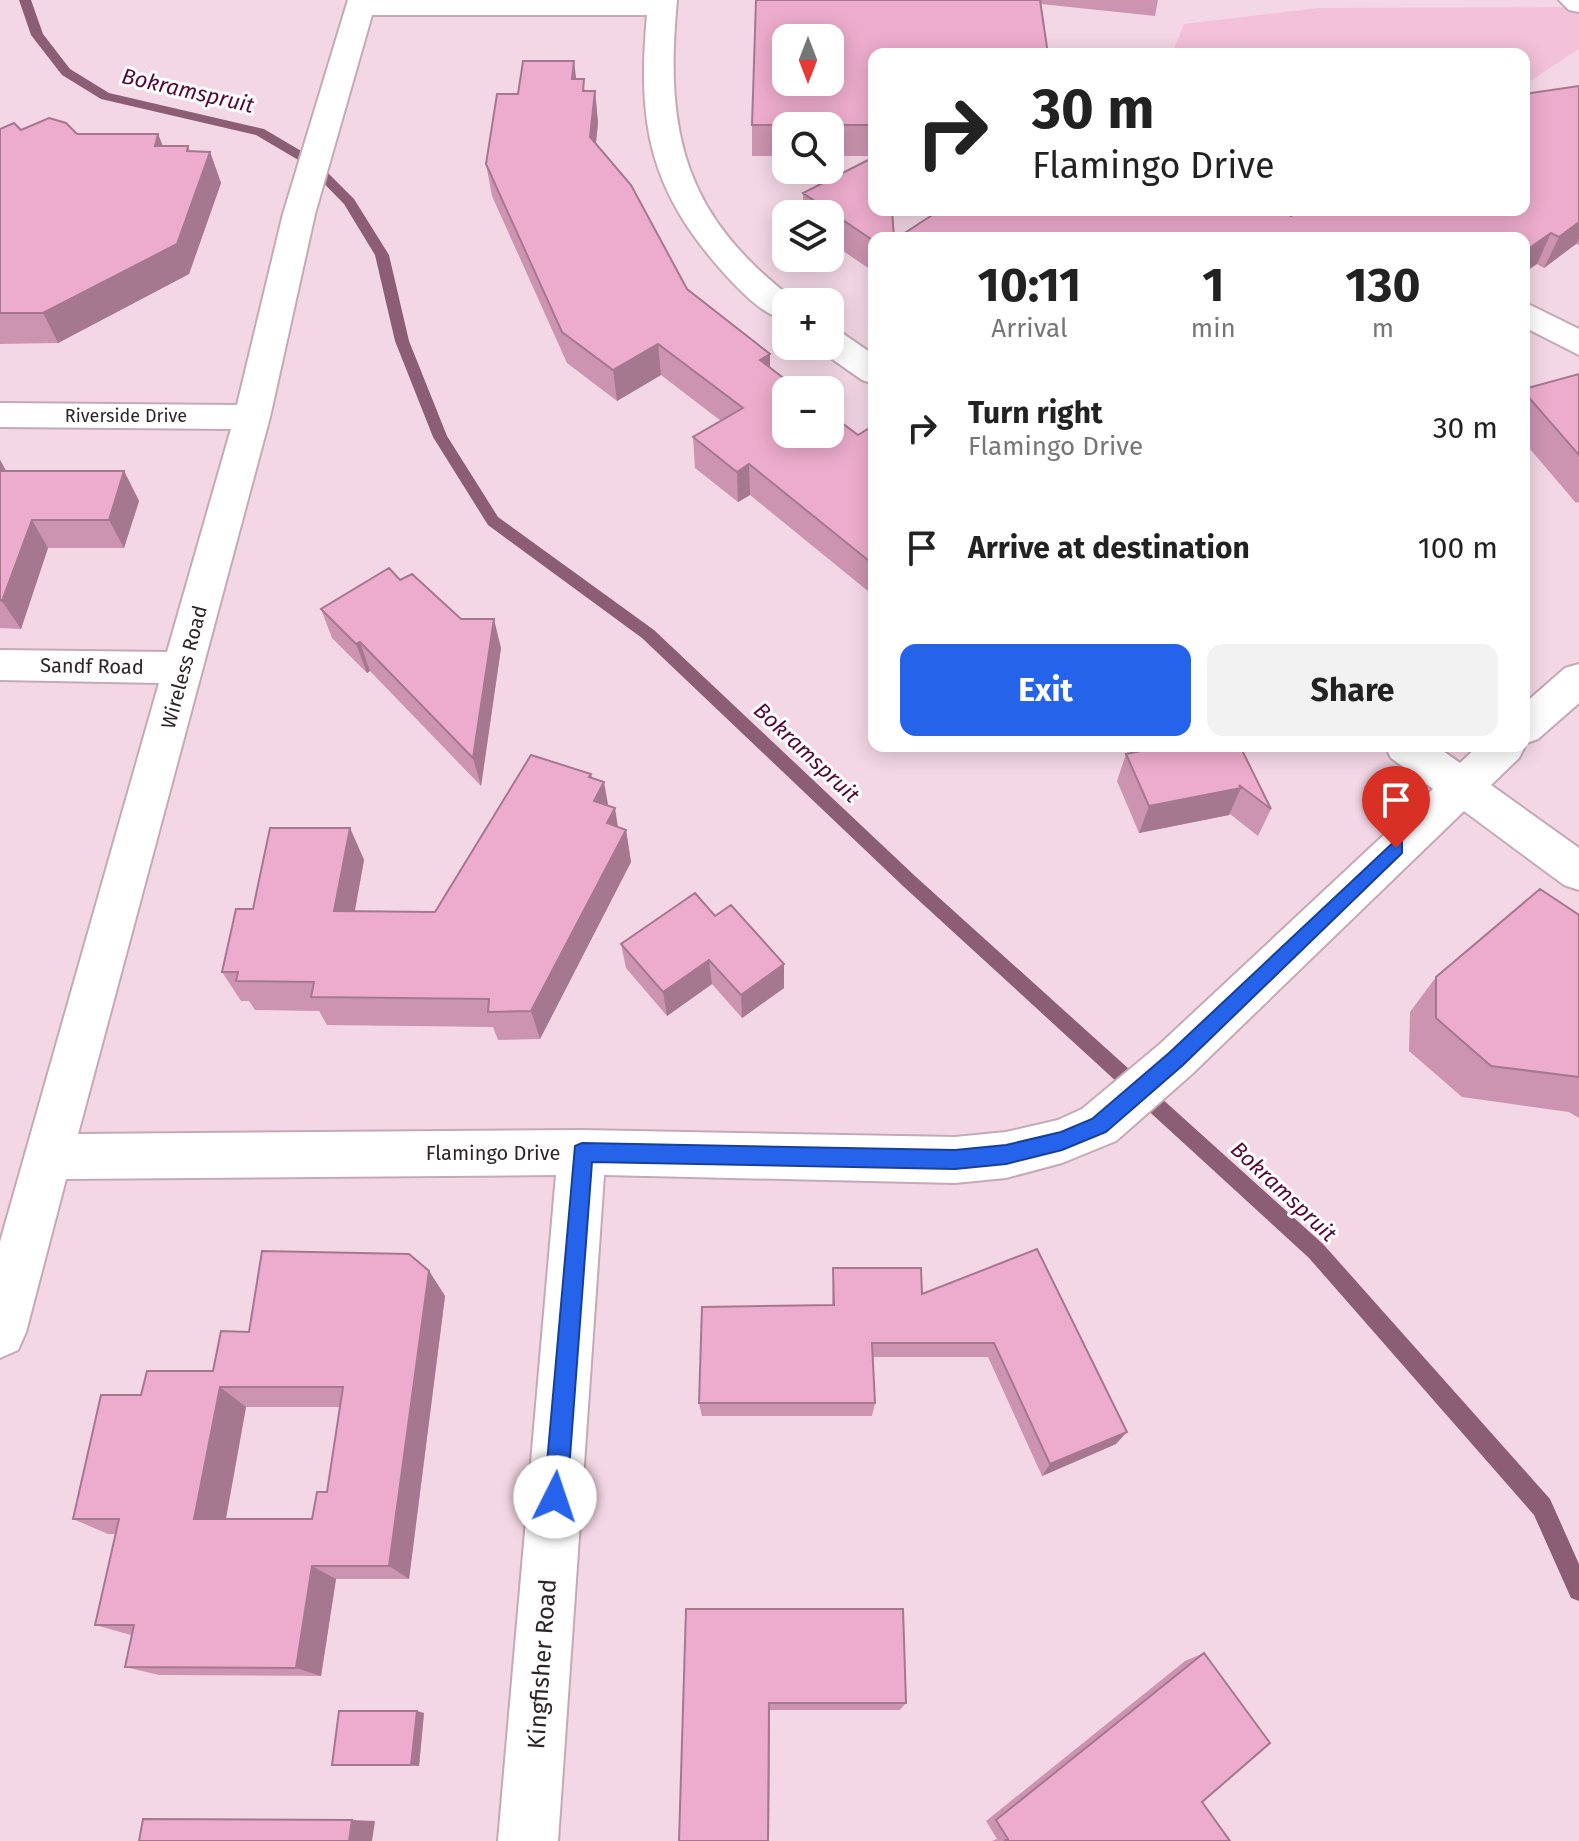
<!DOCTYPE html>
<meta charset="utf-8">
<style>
:root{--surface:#fff;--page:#f2f2f2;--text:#222;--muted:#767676;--accent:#2563eb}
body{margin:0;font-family:"Fira Sans",sans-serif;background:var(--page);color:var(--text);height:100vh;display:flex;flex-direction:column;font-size:30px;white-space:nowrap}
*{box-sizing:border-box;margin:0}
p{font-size:26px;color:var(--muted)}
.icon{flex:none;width:44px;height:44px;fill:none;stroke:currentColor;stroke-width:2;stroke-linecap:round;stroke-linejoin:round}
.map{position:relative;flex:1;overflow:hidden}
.sheet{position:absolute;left:868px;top:232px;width:662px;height:520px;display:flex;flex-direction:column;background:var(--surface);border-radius:16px;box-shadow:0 4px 20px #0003}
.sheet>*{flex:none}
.hud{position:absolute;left:868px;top:48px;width:662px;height:168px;border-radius:16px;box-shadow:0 4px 20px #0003;background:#fff;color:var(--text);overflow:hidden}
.needle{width:52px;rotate:180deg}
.fabs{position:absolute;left:772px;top:24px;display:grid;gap:16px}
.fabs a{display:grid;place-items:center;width:72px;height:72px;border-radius:16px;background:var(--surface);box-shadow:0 4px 20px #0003;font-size:40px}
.pin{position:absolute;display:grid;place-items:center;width:68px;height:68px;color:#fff;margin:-82px -34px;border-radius:50% 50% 50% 0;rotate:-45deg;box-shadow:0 0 8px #0007}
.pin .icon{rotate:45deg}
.me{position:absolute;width:88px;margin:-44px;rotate:4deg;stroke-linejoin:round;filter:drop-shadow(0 0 6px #0008)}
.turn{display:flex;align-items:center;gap:28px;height:168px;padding:0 32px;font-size:36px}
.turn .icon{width:104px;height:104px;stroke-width:2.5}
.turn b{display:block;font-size:56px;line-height:68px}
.eta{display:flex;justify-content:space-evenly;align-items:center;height:136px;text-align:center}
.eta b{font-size:48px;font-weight:700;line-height:56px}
.action{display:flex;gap:16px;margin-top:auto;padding:16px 32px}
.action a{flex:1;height:92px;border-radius:16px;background:var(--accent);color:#fff;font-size:32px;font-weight:700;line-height:92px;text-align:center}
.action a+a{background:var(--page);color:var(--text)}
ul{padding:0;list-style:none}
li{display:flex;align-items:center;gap:24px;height:120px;padding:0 32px}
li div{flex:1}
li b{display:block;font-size:30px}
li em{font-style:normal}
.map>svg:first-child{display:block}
.green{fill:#f3c1da}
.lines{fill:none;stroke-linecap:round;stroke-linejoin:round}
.stream{fill:#8c5e76;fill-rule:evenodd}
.street-casing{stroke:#c5a9b7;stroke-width:4}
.street{fill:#fff;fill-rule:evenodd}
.wall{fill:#cc94b0;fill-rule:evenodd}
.shaded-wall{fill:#a67890}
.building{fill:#edaccd;stroke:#a67890;stroke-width:2;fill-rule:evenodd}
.route{fill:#2563eb;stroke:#184099;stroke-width:2}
.labels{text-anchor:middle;stroke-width:6;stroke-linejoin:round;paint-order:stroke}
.far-street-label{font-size:18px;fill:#2e2328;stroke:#fff}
.street-label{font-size:20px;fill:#2e2328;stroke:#fff}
.water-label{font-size:22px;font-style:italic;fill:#54083a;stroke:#fff}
.near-street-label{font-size:24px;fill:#2e2328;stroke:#fff}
</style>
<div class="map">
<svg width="1579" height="1841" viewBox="0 0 1579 1841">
<rect width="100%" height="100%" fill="#f4d7e5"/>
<path class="green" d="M 1569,7 L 1579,13 L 1579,49 L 1524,85 L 1524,54 L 1177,54 L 1174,49 L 1184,24 L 1319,8 Z"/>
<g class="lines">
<path class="stream" d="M 19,0 L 31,0 L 43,34 L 70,69 L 109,93 L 264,129 L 313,158 L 354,199 L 389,255 L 409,341 L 447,436 L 498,517 L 654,630 L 915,876 L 1323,1244 L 1550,1499 L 1579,1564 L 1579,1601 L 1571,1598 L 1534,1515 L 1309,1258 L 903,886 L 642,638 L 488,525 L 433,437 L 395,341 L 375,255 L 344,204 L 305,164 L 256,135 L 101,99 L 62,75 L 31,35 Z"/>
<defs>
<path id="street" d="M 348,0 L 677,0 C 664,136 685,217 797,302 L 786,302 L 786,321 C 762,314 740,291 723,272 C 649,189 637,124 647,15 L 372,15 L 315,214 L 270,417 L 78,1134 L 582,1130 L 955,1137 L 1006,1132 L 1058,1120 L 1082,1109 L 1160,1044 L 1433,789 L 1391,758 L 1385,746 L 1436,746 L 1460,763 L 1478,746 L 1524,746 L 1524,704 L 1565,668 L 1579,664 L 1579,703 L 1538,739 L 1524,744 L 1525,746 L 1519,758 L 1491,785 L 1579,848 L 1579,890 L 1564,885 L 1464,811 L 1192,1074 L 1116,1141 L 1062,1163 L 1006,1178 L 955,1183 L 604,1175 L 558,1841 L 498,1841 L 556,1175 L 66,1179 L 26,1332 L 18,1350 L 0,1358 L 0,1242 L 159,683 L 0,680 L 0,650 L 167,652 L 231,429 L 0,427 L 0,403 L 237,405 L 283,214 Z
M 1559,0 L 1579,0 L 1579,12 L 1569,10 Z
M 1524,302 L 1579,329 L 1579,355 L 1524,327 Z
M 830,330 L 842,333 L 874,355 L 874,384 L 862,380 L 818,349 L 816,346 L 830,346 Z"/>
</defs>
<use href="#street" class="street-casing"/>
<use href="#street" class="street"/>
</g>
<path class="wall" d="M 756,0 L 1158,0 L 1155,16 L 1041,4 L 874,54 L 874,156 L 830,156 L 830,126 L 786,126 L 786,156 L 752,156 L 752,125 Z
M 576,79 L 586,91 L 595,91 L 598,123 L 596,144 L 687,289 L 770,354 L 770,368 L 858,435 L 874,425 L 874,596 L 750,495 L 738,502 L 695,468 L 693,437 L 721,421 L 661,375 L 617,401 L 567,363 L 492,196 L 486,164 L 518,94 Z
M 1579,86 L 1579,245 L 1576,244 L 1544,268 L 1537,264 L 1291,216 L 1524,210 Z
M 0,129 L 77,134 L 158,134 L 163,146 L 188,146 L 190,151 L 210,152 L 221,183 L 189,274 L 58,343 L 0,344 Z
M 803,193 L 874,238 L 874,272 L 830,242 L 830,214 L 803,214 Z
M 1579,374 L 1579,502 L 1576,503 L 1524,442 L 1524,389 Z
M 0,460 L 6,471 L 124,471 L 139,501 L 124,548 L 48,548 L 21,629 L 0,628 Z
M 400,580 L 461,619 L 501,648 L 481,786 L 370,671 L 367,673 L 332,638 L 321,609 Z
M 1143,746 L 1240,746 L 1271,809 L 1258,836 L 1230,814 L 1229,815 L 1139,833 L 1117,781 L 1126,754 L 1147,750 Z
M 591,774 L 592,778 L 608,805 L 618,827 L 626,830 L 631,862 L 540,1039 L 498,1040 L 493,1027 L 327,1025 L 319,1011 L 255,1010 L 249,1001 L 241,1001 L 222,972 L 253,909 L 350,828 L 364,860 L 355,911 L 435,912 Z
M 1579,915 L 1579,1118 L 1569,1112 L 1462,1097 L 1409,1051 L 1410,1012 L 1436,977 Z
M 715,916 L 784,988 L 742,1018 L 712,984 L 667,1016 L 626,968 L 621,944 Z
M 1037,1249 L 1116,1444 L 1042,1476 L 988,1357 L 873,1357 L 875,1403 L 872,1416 L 702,1416 L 699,1403 L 832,1305 L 833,1268 L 922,1294 Z
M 429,1271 L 445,1296 L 409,1579 L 336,1579 L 321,1676 L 159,1675 L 125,1667 L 131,1635 L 95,1625 L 116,1534 L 108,1534 L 73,1519 L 141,1395 L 213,1371 L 249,1332 ZM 246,1407 L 340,1407 L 327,1492 L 312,1519 L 226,1519 Z
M 686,1609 L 906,1703 L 900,1710 L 770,1710 Z
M 1204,1653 L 1202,1802 L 1230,1841 L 992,1841 L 997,1839 L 986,1821 L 1185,1661 Z
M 424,1713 L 419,1766 L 340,1766 L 332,1765 Z"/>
<path class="shaded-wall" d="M 574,61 L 578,93 L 572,79 Z
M 595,91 L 598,123 L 593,169 L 590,137 Z
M 158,134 L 170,165 L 155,146 Z
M 210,152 L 221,183 L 189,274 L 58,343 L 43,313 Z
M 1579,222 L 1579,239 L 1576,244 L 1544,268 L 1559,237 Z
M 1551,233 L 1537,264 L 1524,273 L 1524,252 Z
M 658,344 L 661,375 L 617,401 L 613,370 Z
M 770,354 L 770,386 L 760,360 Z
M 0,460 L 14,485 L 0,486 Z
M 749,464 L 750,495 L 738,502 L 737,472 Z
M 124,471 L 139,501 L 124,548 L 109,520 Z
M 32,520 L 48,548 L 21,629 L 2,601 Z
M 494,619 L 501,648 L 481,786 L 473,758 Z
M 360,642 L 370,671 L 367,673 L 356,644 Z
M 591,774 L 595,798 L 604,782 L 610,815 L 600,833 L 589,777 Z
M 1241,788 L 1229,815 L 1139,833 L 1149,806 Z
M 615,808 L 620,840 L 607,823 Z
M 350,828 L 364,860 L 349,941 L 334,911 Z
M 626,830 L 631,862 L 540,1039 L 531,1011 Z
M 709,960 L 712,984 L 667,1016 L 663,992 Z
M 784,964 L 784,988 L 742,1018 L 741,995 Z
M 429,1271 L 445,1296 L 409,1579 L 389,1566 Z
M 220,1387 L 246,1407 L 223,1534 L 194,1519 Z
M 1127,1432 L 1116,1444 L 1042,1476 L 1050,1464 Z
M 312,1566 L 336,1579 L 321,1676 L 296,1668 Z
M 769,1703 L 770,1710 L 769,1841 L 768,1841 Z
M 417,1711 L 424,1713 L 419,1766 L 411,1765 Z
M 352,1820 L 375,1821 L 372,1841 L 349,1841 Z"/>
<path class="building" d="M 756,0 L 1040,0 L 1048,54 L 874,54 L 874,125 L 752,125 ZM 786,38 L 830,38 L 830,82 L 786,82 Z
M 523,61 L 574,61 L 572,79 L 584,79 L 583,91 L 595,91 L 590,137 L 631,185 L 687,289 L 770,354 L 760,360 L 799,390 L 786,390 L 786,434 L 830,434 L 830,414 L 858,435 L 874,425 L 874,565 L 749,464 L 737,472 L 693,437 L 743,408 L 658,344 L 613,370 L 562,332 L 486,164 L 497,94 L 518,94 Z
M 1579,86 L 1579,222 L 1559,237 L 1551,233 L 1524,252 L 1524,238 L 897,238 L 940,210 L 1280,210 L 1291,216 L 1301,210 L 1524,210 L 1524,94 Z
M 49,118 L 66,123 L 77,134 L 158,134 L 155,146 L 188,146 L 187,151 L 210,152 L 177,244 L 43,313 L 0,313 L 0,129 L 14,123 L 21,130 Z
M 874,157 L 874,210 L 892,210 L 894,238 L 874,238 L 874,241 L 803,193 Z
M 1579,374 L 1579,455 L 1524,392 L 1524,389 Z
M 0,471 L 124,471 L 109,520 L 32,520 L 2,601 L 0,600 Z
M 389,568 L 400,580 L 412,574 L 461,619 L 494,619 L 473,758 L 360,642 L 356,644 L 321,609 Z
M 1166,746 L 1240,746 L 1271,809 L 1239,785 L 1241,788 L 1149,806 L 1126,754 Z
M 531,755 L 591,774 L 589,777 L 604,782 L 594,801 L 615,808 L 607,823 L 626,830 L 531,1011 L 488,1012 L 489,999 L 311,997 L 314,982 L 236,981 L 238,972 L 222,972 L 236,909 L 253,909 L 270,828 L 350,828 L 334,911 L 435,912 Z
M 1540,889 L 1579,915 L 1579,1077 L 1491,1066 L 1436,1018 L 1436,977 Z
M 695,893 L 715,916 L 731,905 L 784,964 L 741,995 L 709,960 L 663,992 L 621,944 Z
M 1037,1249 L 1127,1432 L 1050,1464 L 994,1343 L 872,1343 L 875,1403 L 699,1403 L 702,1307 L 834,1305 L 833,1268 L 921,1268 L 922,1294 Z
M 262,1251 L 409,1254 L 429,1271 L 389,1566 L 312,1566 L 296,1668 L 125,1667 L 134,1625 L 95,1625 L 119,1519 L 73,1519 L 101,1395 L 141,1395 L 147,1371 L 213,1371 L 221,1331 L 249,1332 ZM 220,1387 L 343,1387 L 327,1492 L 317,1492 L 312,1519 L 194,1519 Z
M 686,1609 L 903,1609 L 906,1703 L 769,1703 L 768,1841 L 679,1841 Z
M 1204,1653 L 1270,1743 L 1202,1802 L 1230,1841 L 1004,1841 L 1008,1839 L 996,1820 Z
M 339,1711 L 417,1711 L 411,1765 L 332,1765 Z
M 143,1819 L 352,1820 L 349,1841 L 139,1841 Z"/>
<path class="route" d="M 1396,840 L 1402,842 L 1402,853 L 1183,1065 L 1106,1132 L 1062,1150 L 1006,1164 L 955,1169 L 592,1162 L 567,1497 L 563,1505 L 555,1508 L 547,1505 L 544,1497 L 575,1146 L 582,1143 L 955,1150 L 1006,1145 L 1061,1132 L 1092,1119 L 1169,1053 Z"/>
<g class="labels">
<g class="far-street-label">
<text x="126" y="422">Riverside Drive</text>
</g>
<g class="street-label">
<text transform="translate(92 666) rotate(1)" y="7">Sandf Road</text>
<text transform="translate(184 667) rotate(-75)" y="7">Wireless Road</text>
<text x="493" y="1160">Flamingo Drive</text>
</g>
<g class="water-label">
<text transform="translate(188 90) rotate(13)" y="8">Bokramspruit</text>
<text transform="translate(807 752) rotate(43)" y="8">Bokramspruit</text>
<text transform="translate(1284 1191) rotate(43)" y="8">Bokramspruit</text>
</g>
<g class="near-street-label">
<text transform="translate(542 1664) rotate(-86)" y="8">Kingfisher Road</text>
</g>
</g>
</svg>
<div class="fabs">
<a><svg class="needle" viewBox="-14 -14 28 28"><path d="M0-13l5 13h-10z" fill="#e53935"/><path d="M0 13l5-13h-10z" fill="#767676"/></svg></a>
<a><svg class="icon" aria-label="search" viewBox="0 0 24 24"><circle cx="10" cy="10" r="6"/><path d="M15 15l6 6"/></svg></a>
<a><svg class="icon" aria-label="layers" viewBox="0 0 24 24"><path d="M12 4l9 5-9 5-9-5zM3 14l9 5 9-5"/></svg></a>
<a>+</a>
<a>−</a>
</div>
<div class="pin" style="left:1396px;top:848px;background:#d93025"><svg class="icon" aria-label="arrive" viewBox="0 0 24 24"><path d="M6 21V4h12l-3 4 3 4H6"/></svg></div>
<svg class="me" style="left:555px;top:1497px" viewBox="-20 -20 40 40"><circle r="19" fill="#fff"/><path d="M0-13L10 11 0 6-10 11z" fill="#2563eb"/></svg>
<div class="hud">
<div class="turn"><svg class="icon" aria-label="right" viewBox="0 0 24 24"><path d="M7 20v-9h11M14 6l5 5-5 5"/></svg><div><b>30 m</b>Flamingo Drive</div></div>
</div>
<section class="sheet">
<div class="eta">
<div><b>10:11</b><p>Arrival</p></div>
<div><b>1</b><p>min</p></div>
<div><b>130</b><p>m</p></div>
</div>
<ul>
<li><svg class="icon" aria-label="right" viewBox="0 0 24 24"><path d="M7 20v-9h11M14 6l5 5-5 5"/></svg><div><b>Turn right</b><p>Flamingo Drive</p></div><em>30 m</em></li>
<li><svg class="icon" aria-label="arrive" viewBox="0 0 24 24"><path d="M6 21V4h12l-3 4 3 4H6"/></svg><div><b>Arrive at destination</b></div><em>100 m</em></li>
</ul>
<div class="action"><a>Exit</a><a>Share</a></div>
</section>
</div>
